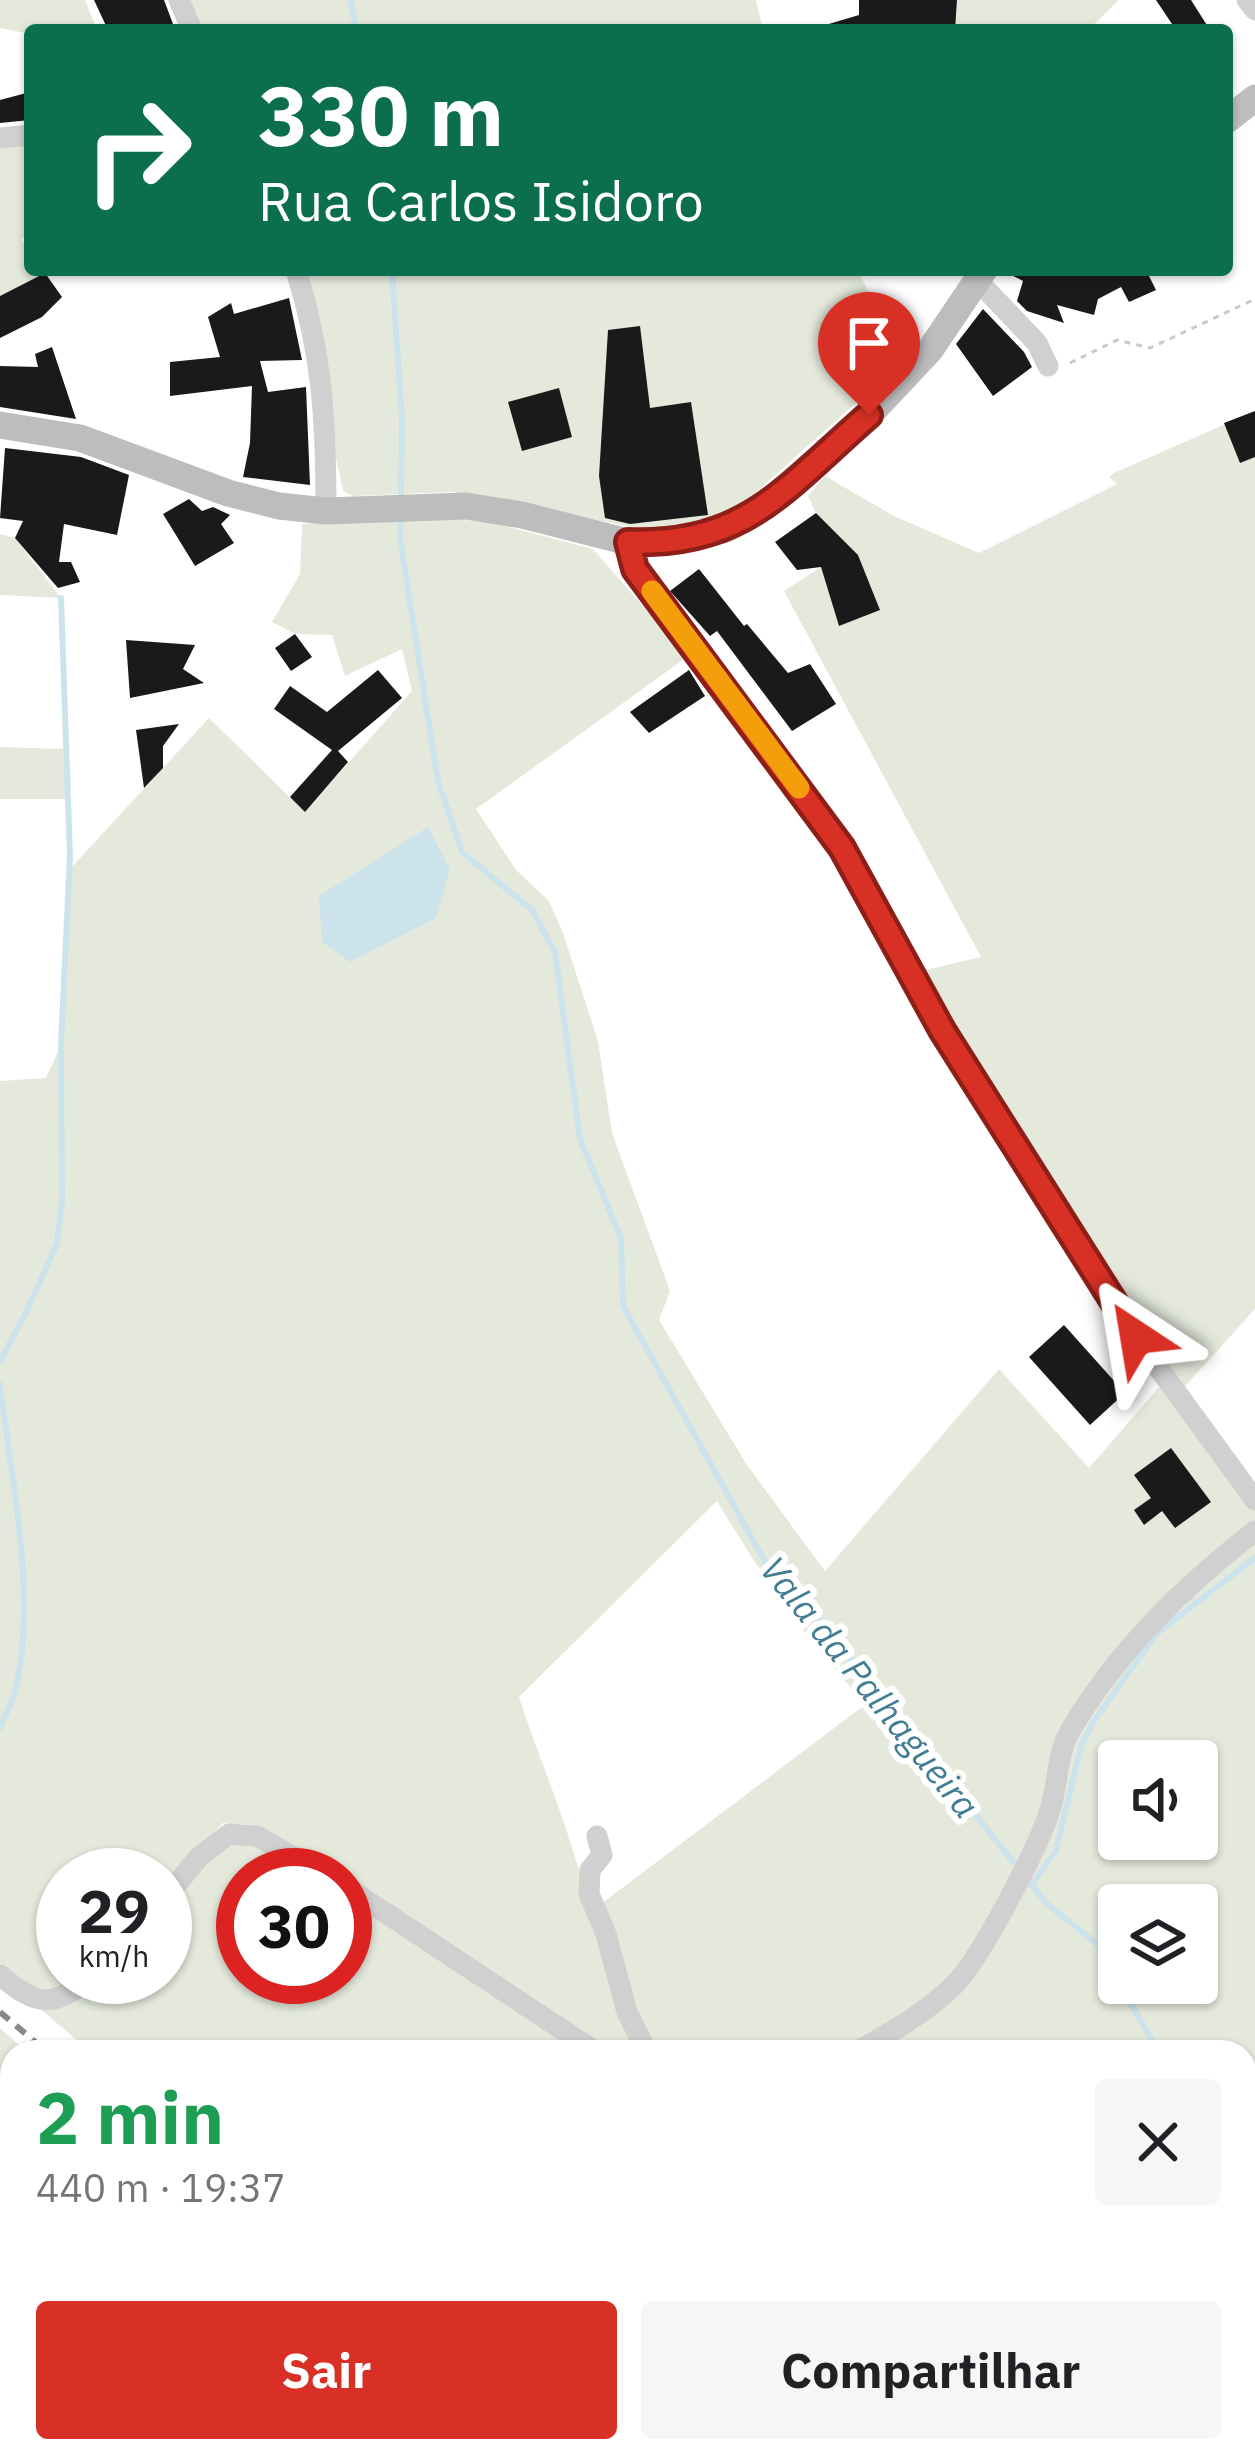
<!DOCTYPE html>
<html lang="pt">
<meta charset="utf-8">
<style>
:root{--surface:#fff;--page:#f6f6f6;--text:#202124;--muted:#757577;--accent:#d93025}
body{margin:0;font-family:"IBM Plex Sans",sans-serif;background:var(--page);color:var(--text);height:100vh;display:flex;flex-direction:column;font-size:45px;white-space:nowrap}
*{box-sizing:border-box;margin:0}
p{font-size:39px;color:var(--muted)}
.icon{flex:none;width:66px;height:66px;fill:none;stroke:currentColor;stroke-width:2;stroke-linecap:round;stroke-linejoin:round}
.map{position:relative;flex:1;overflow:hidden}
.details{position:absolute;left:0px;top:2040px;width:1257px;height:423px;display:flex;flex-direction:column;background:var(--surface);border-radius:36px 36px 0 0;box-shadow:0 3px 9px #0004}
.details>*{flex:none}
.guide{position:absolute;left:24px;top:24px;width:1209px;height:252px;border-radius:12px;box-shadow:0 3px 9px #0004;background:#0b6e4f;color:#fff;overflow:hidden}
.controls{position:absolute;left:1098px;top:1740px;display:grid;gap:24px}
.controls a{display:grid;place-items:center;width:120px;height:120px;border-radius:12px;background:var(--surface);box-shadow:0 3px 9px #0004;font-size:60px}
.speed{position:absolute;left:36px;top:1848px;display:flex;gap:24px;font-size:60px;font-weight:700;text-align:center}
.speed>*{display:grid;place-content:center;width:156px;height:156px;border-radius:50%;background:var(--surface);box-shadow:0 3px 9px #0004;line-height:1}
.speed small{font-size:30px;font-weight:400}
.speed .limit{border:18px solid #d22;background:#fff;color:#111}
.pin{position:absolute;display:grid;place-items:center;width:102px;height:102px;color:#fff;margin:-123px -51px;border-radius:50% 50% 50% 0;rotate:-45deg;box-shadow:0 0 12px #0007}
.pin .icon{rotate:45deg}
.me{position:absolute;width:132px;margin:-66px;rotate:327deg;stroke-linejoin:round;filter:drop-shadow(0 0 9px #0008)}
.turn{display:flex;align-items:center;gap:42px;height:252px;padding:0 36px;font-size:54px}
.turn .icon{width:156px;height:156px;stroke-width:2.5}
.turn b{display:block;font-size:84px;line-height:102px}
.round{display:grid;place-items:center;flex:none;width:126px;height:126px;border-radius:12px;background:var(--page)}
.overview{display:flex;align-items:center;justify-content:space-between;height:204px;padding:0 36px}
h1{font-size:72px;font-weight:700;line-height:90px;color:#1e9e55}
.action{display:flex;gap:24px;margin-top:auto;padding:24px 36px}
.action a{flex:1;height:138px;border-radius:12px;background:var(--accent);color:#fff;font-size:48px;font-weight:700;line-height:138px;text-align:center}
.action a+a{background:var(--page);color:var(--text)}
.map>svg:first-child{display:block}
.green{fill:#e4e9dc;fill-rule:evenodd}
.water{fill:#cde3eb}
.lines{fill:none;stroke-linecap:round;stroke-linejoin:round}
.stream{stroke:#cde3eb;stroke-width:6}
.building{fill:#1a1a1a}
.path{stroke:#cacaca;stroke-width:3;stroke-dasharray:6 6;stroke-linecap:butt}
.street{stroke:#d0d0d0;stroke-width:21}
.secondary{stroke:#bdbdbd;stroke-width:27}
.rail{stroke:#888;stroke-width:6;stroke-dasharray:12 9;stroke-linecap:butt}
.route-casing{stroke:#8d1f18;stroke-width:30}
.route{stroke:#d93025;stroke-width:21}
.slow{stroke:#f59e0b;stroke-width:21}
.labels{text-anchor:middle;stroke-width:12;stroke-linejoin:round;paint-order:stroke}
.water-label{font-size:36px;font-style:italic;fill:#427d94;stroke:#fff}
</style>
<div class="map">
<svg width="1255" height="2462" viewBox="0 0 1255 2462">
<rect width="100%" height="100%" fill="#fff"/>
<path class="green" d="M 0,0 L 85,0 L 97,30 L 30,30 L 30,34 L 0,28 Z
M 182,0 L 756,0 L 763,30 L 195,30 Z
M 957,0 L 1119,0 L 1088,30 L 954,30 Z
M 30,135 L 30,234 L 21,239 L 30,252 L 30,270 L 45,273 L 0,296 L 0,138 Z
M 297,270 L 857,270 L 905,359 L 736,510 L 709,521 L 648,530 L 453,492 L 353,496 L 343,491 Z
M 1255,411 L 1255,1309 L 1177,1395 L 1255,1500 L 1255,2304 L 1245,2301 L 1245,2052 L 647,2052 L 597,1907 L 866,1704 C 807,1641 761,1575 717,1501 L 519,1697 C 534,1744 554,1791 569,1838 C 592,1910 612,1982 640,2052 L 607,2052 L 369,1889 L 252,1825 L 223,1823 L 165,1883 L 165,1875 L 63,1875 L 63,1977 L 83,1977 C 48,1996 28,1992 0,1964 L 0,1081 L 46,1078 L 61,1045 L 70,869 L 209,718 L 305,812 L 412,691 L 402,649 L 345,676 L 332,635 L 295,634 L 272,622 L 300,574 L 302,524 L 414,517 L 490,522 L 593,549 L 687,657 L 476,809 L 516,870 L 549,901 L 563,933 L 598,1041 L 612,1133 L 670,1291 L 659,1320 L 747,1465 L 825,1571 L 999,1369 L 1089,1468 L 1166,1379 L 913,973 L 981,957 L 784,591 L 821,567 L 839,626 L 880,610 L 858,555 L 816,513 L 808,496 L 825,476 L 894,516 L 979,553 L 1117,484 L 1109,477 L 1114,473 ZM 1119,1761 L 1197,1761 L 1197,1839 L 1119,1839 ZM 1119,1905 L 1197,1905 L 1197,1983 L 1119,1983 Z
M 0,534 L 15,538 L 61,598 L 0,595 Z
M 0,747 L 66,749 L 69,799 L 0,799 Z
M 229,1834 L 325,1875 L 243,1875 L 243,1977 L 345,1977 L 345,1886 L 596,2052 L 91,2052 L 26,1997 L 92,1977 L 165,1977 L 165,1898 Z
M 0,2028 L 27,2052 L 12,2052 L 12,2080 L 0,2155 Z
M 1245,2393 L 1255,2394 L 1255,2462 L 1190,2462 L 1190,2451 L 1245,2451 Z
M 116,2451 L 362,2451 L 383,2462 L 114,2462 Z
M 418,2451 L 501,2451 L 514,2462 L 415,2462 Z
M 788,2451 L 1188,2451 L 1147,2462 L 800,2462 Z"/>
<path class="water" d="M 428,827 L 450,869 L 436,918 L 350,962 L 322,942 L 319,896 Z
M 1245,2301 L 1255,2304 L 1255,2393 L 1245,2393 Z"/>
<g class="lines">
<path class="stream" d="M 350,0 L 357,30
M 392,270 L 402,419 L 401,501
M 401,515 L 400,538 L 438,782 L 462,852 L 532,910 L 555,952 L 580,1139 L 621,1239 L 623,1306 L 768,1567 L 811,1610 L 1047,1904 L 1096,1943 L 1159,2052
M 0,1361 L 27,1311 L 57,1243 L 62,1201 L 61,1045 L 70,856 L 61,598
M 0,1384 C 11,1478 36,1591 17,1684 C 14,1698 6,1713 0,1728
M 1032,1885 L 1056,1850 L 1081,1746 L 1094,1721 L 1157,1633 L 1255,1558
M 1207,2451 L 1207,2462"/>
</g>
<path class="building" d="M 94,0 L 164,0 L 173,24 L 162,30 L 108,30 Z
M 859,0 L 957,0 L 955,30 L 822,30 L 822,26 L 859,15 Z
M 1156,0 L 1191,0 L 1210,30 L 1176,30 Z
M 30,92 L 30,120 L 0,123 L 0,100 Z
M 1002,270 L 1146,270 L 1156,290 L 1129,302 L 1121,287 L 1098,299 L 1094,315 L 1057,305 L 1064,323 L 1027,311 L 1017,301 L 1023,281 Z
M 45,273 L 62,297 L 42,317 L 0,338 L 0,296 Z
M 289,298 L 302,360 L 260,361 L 268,392 L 306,387 L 310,485 L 243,477 L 250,443 L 252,386 L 170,396 L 170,362 L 220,357 L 208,317 L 231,303 L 234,314 Z
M 983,309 L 1024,352 L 1032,367 L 993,396 L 956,344 Z
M 640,326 L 650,408 L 691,402 L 708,515 L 630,524 L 605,518 L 599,476 L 608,330 Z
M 52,347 L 76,419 L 0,407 L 0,366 L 38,367 L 35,354 Z
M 559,388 L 572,437 L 522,451 L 508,402 Z
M 1255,411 L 1255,457 L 1240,463 L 1224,423 Z
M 5,448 L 81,457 L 129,475 L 117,535 L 64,524 L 59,562 L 71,562 L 80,582 L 58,588 L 15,538 L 23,521 L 0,518 Z
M 189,499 L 202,511 L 213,507 L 230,515 L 221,524 L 234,543 L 195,566 L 163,514 Z
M 816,513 L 858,555 L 880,610 L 839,626 L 821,567 L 797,570 L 775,542 Z
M 699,569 L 744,626 L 747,624 L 788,673 L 810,664 L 836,704 L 792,731 L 717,631 L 710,636 L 670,591 Z
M 295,634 L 312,657 L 291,671 L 275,648 Z
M 126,640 L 195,645 L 183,669 L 204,683 L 130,698 Z
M 378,670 L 402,698 L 338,751 L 348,762 L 305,812 L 290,797 L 332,750 L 274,709 L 290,686 L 327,712 Z
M 689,670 L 705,696 L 649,733 L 630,712 Z
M 179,724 L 163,746 L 163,768 L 144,788 L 136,730 Z
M 1064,1325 L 1125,1393 L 1090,1425 L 1029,1357 Z
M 1171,1448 L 1211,1502 L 1175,1528 L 1162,1511 L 1144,1525 L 1134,1510 L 1151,1498 L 1134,1475 Z"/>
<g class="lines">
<path class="path" d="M 1070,363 L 1117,340 L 1150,348 L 1255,299
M 1255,2197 L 1250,2219 L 1255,2239
M 1245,2442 L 1255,2440
M 788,2451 L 800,2462
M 1147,2462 L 1188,2451"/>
<path class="street" d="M 179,0 L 192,30
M 1247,0 L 1255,10
M 0,138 L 30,135
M 296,270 C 323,356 326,422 326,511
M 977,280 L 1037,343 L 1048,366
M 628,542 L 635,569 L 842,847 L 942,1030 L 1045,1199 L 1136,1337 L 1255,1500
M 597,1836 L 602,1855 L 590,1870 L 589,1894 L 606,1934 L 627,2012 L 647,2052
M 345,1886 L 596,2052
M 165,1898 L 199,1857 L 229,1834 L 257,1836 L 325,1875
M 0,1975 C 37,2007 53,2008 92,1977
M 856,2052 C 890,2033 926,2013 954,1985 C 980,1960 1039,1846 1050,1810 C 1058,1785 1057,1753 1070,1731 C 1117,1651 1183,1587 1255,1531
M 537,2462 L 544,2451"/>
<path class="secondary" d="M 1227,120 L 1255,98
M 0,425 L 80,438 L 228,493 L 279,506 L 326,511 L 466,506 L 522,515 L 628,542 L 691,538 L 726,529 L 759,510 L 869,415 L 930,350 L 984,270"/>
<path class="rail" d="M 0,2012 L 47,2052
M 524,2451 L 538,2462"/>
</g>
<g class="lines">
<defs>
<path id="route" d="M 869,415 C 787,486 746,547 628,542 L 635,569 L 842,848 L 942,1030 L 1136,1337"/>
</defs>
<use href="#route" class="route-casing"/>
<use href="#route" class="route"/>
<path class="slow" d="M 652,591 L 799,788"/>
</g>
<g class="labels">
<g class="water-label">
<text transform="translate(870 1687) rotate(51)" y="13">Vala da Palhagueira</text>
</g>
</g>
</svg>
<div class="controls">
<a><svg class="icon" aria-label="sound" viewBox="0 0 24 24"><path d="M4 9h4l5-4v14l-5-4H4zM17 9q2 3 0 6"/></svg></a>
<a><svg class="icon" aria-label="layers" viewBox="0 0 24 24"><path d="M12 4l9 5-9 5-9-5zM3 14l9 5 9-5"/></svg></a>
</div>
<div class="speed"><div>29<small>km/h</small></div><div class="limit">30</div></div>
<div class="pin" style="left:869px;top:415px;background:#d93025"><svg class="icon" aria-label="arrive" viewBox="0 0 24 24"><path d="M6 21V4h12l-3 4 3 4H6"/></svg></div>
<svg class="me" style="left:1136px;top:1337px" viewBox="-20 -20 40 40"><path d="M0-17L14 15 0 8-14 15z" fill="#d93025" stroke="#fff" stroke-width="4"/></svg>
<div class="guide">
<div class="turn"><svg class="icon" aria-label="right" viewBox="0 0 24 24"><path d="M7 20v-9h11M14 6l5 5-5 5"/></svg><div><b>330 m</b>Rua Carlos Isidoro</div></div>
</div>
<section class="details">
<div class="overview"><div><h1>2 min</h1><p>440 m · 19:37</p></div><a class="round"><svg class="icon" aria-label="close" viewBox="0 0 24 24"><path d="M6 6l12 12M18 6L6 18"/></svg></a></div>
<div class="action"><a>Sair</a><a>Compartilhar</a></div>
</section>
</div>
